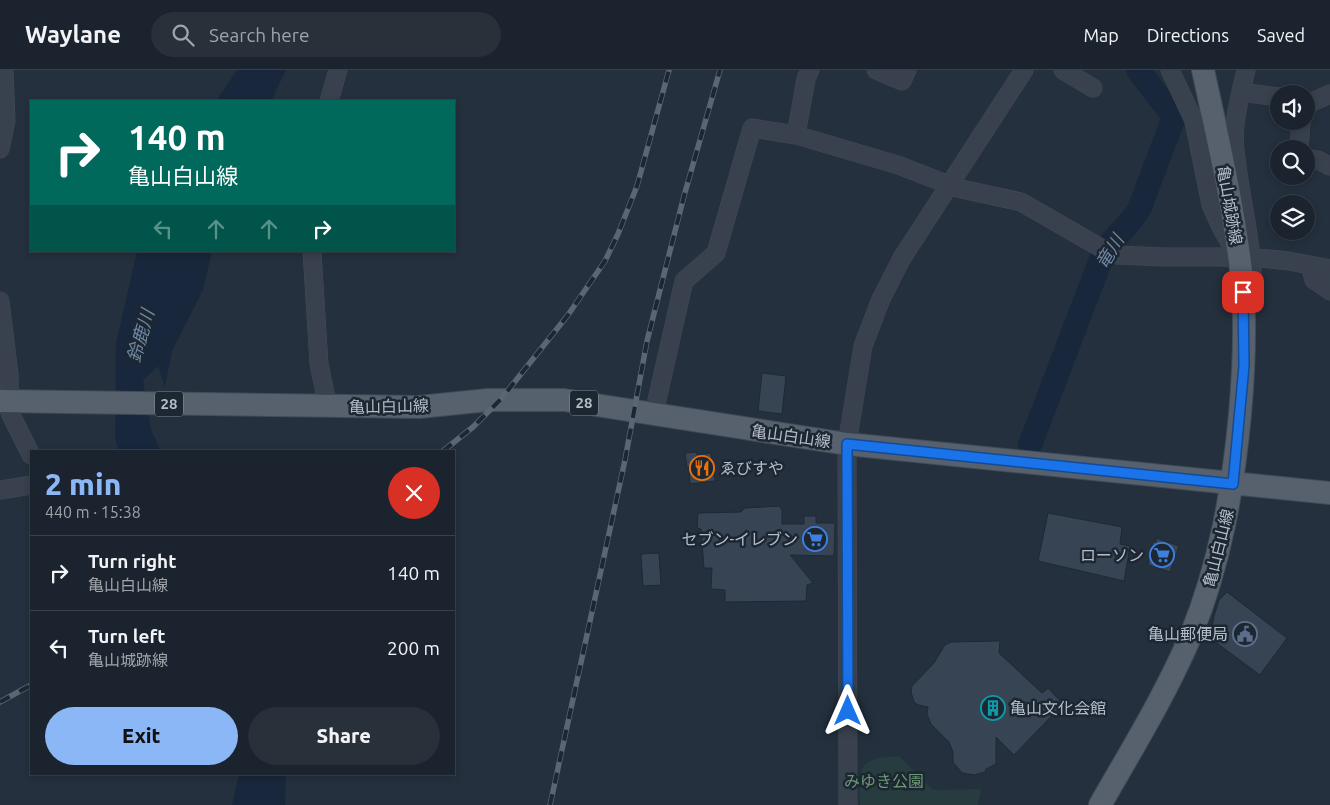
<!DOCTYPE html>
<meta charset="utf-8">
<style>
:root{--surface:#1b242e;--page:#28303a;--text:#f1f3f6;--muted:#a0a4aa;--line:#39414a;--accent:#8cb7f6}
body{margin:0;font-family:Ubuntu,"Noto Sans JP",sans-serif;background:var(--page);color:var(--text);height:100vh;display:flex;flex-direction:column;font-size:19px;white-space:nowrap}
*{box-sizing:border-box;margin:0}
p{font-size:16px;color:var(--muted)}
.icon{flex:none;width:28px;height:28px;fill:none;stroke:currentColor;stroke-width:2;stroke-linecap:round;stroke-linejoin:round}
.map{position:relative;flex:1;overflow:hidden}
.side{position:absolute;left:30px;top:380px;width:425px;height:325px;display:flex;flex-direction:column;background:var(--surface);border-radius:0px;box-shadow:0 2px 8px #0003,0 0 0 1px var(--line)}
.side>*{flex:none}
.banner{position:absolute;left:30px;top:30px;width:425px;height:152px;border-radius:0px;box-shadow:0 2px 8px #0003,0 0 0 1px var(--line);background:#00695c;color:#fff;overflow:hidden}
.fabs{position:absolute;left:1270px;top:15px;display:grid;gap:10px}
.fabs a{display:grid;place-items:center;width:45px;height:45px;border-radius:50%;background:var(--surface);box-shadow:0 2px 8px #0003,0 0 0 1px var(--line);font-size:25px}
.pin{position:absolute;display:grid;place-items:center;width:42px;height:42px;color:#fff;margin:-21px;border-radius:10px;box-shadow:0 2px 8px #0006}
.me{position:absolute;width:55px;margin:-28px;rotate:0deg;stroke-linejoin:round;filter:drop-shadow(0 0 4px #0008)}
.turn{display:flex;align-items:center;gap:18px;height:105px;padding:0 15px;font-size:22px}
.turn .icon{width:65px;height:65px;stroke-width:2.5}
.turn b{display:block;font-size:35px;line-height:42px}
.lanes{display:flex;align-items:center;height:48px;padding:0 15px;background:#0003;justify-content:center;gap:25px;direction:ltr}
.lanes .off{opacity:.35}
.round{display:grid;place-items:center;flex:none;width:52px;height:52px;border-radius:26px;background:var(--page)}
.headline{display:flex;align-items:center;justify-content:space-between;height:85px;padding:0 15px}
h1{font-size:30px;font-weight:800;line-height:38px;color:var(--accent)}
.action{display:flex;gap:10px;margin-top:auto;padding:10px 15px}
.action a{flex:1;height:58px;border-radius:30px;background:var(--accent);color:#111;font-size:20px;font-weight:800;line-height:58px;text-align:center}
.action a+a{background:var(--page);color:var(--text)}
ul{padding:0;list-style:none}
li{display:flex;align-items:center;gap:15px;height:75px;padding:0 15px;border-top:1px solid var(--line)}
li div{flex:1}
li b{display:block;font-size:19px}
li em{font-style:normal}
header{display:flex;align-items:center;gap:30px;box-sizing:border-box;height:70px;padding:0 25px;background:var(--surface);border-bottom:1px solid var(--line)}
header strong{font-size:24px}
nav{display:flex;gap:28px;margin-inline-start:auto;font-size:18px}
.search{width:350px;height:45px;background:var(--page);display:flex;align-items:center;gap:12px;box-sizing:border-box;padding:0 18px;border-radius:28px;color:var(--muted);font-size:19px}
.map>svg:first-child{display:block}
.green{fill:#263c3e}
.water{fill:#18273b}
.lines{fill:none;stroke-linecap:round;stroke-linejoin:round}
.river{stroke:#18273b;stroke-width:24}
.building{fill:#364454;stroke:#1f2934}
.minor-casing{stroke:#414b56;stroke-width:19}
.major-casing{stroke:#414b56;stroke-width:24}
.minor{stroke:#38414d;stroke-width:18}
.major{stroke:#56616d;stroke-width:22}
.rail-casing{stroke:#5a6674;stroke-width:5.5}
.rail{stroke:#1d2732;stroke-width:4;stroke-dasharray:11;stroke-linecap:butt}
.route-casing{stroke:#114b97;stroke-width:12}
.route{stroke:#1a73e8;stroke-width:9}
.labels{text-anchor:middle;stroke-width:5;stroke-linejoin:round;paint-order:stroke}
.shield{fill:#1d2732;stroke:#878f9c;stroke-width:1}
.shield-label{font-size:15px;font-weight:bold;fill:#b4bcc9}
.street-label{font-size:16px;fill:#b4bcc9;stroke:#1d2732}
.poi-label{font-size:16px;fill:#b4bcc9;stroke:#1d2732;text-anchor:end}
.park-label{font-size:16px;fill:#6c9975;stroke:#1d2732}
.water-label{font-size:18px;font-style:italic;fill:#6e88a7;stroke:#1d2732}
</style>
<header>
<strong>Waylane</strong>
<div class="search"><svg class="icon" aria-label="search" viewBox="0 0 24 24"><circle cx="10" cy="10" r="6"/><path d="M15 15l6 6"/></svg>Search here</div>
<nav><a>Map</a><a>Directions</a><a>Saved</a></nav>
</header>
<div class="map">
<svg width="1330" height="735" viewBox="0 0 1330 735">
<rect width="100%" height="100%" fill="#24303d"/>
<path class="green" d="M 899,686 L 933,720 L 981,719 L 978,735 L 860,735 C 858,697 857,688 899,686 Z"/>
<path class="water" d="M 237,0 L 286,0 L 271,31 L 216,31 Z
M 137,181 L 212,181 L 203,220 L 172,281 L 165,317 L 158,296 L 143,310 L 151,360 L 161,381 L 119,381 L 115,368 L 116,274 Z
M 239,704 L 286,704 L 285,735 L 232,735 Z"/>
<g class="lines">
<path class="river" d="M 1030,375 L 1103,184 C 1112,167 1130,157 1140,137 L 1174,47 L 1138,0"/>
</g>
<path class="building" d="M 762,303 L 786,306 L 782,344 L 758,341 Z
M 697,382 L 697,385 L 711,383 L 715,411 L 690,414 L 689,397 L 687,397 L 685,383 Z
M 779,436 L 782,440 L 782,454 L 804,454 L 804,446 L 816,446 L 816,453 L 835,453 L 834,486 L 790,485 L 813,513 L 807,515 L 806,531 L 725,532 L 725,520 L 711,519 L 712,498 L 704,498 L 701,459 L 697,458 L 698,443 L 741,442 L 745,438 Z
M 1048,443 L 1122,457 L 1120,474 L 1130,476 L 1124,511 L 1038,491 Z
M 1156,468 L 1179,476 L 1170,502 L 1148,495 L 1153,471 L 1156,472 Z
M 659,483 L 661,515 L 643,516 L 641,484 Z
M 1227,522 L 1287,568 L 1260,605 L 1214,571 L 1217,566 L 1211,561 L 1214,546 L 1219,530 Z
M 1000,571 L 999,583 L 1042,623 L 1048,618 L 1063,634 L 1014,685 L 996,667 L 996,694 L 986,699 L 985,702 L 974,705 L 962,703 L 953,692 L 953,682 L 949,672 L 931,654 L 927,644 L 928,637 L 918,635 L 914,632 L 911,622 L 912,616 L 934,593 L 945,575 L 951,572 Z"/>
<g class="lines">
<defs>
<path id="minor" d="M 876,0 L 902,11 L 907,0
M 1063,0 L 1093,18
M 1170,0 L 1194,51 L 1211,135 L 1221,157 L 1235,182
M 1246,0 C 1240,26 1232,54 1235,80 C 1240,130 1255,179 1252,230
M 1241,22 L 1279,27
M 329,31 L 338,0
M 1306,31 L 1312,32 L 1330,24
M 796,65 L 806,9 L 810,0
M 0,79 L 6,51 L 4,0
M 1299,79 L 1301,51
M 1306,88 L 1318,90 L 1330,96
M 312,181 L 319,294 L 328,337
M 1251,187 L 1289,191 L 1330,199
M 1310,195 L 1314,210 L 1330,221
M 0,231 L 9,304 L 10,343 L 31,385
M 654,343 L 684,211 L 716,183 L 752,58 L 796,65 L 898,95 L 957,118 L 1021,132 L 1101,178 L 1117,185 L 1164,187 L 1222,187 L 1239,189
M 0,420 L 31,415
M 848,735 L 847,374 L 863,276 L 881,229 L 902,188 L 1024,0"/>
<path id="major" d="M 0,331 L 419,337 L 488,330 L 564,330 L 847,374 L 1330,423
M 1100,735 C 1132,679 1166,624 1191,565 C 1220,494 1233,420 1240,344 C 1244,299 1246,254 1242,209 C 1234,138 1218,69 1203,0"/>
</defs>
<use href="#minor" class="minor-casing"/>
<use href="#major" class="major-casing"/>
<use href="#minor" class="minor"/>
<use href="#major" class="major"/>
<defs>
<path id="rail" d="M 443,381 L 473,357 L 501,329 L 568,245 L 605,191 L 618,164 L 637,116 L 669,0
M 0,632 L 31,615
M 550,735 L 625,390 L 647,271 L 684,126 L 720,0"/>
</defs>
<use href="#rail" class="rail-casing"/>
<use href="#rail" class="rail"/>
</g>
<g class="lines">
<defs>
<path id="route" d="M 848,641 L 847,374 L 1233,414 L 1244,296 L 1243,222"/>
</defs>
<use href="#route" class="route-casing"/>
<use href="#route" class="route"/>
</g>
<defs>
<symbol id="restaurant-ring" viewBox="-11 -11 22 22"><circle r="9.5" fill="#1d2732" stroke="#e8710a" stroke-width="1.5"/><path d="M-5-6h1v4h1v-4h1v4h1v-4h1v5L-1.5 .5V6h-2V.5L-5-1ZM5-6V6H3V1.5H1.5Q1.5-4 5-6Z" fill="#e8710a"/></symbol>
<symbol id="supermarket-ring" viewBox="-11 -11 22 22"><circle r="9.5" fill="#1d2732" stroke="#3f7fe0" stroke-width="1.5"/><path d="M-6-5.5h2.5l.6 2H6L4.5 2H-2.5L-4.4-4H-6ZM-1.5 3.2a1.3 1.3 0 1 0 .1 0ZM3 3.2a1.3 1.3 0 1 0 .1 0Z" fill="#3f7fe0"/></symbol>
<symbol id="civic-ring" viewBox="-11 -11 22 22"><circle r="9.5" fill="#1d2732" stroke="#5c6f8a" stroke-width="1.5"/><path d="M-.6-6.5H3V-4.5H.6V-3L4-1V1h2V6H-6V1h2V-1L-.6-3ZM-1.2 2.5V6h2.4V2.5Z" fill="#5c6f8a"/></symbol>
<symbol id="building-ring" viewBox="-11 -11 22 22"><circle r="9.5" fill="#1d2732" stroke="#0f9aa8" stroke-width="1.5"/><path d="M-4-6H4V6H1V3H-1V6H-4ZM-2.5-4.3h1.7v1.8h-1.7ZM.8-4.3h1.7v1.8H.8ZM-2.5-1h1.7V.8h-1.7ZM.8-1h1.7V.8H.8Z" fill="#0f9aa8"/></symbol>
</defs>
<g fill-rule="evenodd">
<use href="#restaurant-ring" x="688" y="384" width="28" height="28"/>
<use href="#supermarket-ring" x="801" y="455" width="28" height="28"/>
<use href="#supermarket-ring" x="1148" y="471" width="28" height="28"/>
<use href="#civic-ring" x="1231" y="550" width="28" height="28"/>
<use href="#building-ring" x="979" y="624" width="28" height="28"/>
</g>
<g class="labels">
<g class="shield">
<rect x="570" y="320.5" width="28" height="25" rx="4"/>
<rect x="155" y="321.5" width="28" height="25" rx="4"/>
</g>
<g class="shield-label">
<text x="584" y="338">28</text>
<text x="169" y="339">28</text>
</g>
<g class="street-label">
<text transform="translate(1230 135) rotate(80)" y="6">亀山城跡線</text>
<text transform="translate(389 336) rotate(-1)" y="6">亀山白山線</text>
<text transform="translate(791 366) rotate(8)" y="6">亀山白山線</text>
<text transform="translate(1218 478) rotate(-76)" y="6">亀山白山線</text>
</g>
<g class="poi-label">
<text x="720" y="404" text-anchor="start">ゑびすや</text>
<text x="798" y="475">セブン-イレブン</text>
<text x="1144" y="491">ローソン</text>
<text x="1228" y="570">亀山郵便局</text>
<text x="1010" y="644" text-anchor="start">亀山文化会館</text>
</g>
<g class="park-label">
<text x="884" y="717">みゆき公園</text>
</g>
<g class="water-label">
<text transform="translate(1110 182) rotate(-59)" y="6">竜川</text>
<text transform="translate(141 266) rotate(-74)" y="6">鈴鹿川</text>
</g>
</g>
</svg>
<div class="fabs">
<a><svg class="icon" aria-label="sound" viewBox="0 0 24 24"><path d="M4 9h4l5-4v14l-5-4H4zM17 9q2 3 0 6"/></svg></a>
<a><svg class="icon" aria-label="search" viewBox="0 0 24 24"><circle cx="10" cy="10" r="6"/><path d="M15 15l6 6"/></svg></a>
<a><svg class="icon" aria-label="layers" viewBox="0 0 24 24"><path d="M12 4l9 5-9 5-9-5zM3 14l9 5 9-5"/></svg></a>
</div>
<div class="pin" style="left:1243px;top:222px;background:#d93025"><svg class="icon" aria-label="arrive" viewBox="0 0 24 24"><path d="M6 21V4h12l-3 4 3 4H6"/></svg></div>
<svg class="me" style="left:848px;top:641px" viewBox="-20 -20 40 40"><path d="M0-17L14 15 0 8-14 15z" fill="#1a73e8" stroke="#fff" stroke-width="4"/></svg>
<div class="banner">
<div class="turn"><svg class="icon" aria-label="right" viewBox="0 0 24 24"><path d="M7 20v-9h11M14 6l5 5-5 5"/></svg><div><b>140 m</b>亀山白山線</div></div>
<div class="lanes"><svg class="icon off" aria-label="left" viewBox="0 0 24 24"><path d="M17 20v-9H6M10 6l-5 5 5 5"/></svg><svg class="icon off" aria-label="ahead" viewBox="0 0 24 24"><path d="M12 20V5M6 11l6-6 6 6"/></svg><svg class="icon off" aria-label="ahead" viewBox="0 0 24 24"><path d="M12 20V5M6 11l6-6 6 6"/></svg><svg class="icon" aria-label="right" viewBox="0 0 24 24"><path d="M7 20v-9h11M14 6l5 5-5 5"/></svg></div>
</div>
<section class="side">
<div class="headline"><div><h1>2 min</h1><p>440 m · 15:38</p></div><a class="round" style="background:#d93025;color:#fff"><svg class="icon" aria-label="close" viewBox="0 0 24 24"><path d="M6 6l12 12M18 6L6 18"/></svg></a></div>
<ul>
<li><svg class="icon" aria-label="right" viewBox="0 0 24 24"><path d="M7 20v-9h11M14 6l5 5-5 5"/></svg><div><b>Turn right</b><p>亀山白山線</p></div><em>140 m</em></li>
<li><svg class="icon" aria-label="left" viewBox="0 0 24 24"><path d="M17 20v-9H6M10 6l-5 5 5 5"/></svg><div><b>Turn left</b><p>亀山城跡線</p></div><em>200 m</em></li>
</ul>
<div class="action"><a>Exit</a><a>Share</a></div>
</section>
</div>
